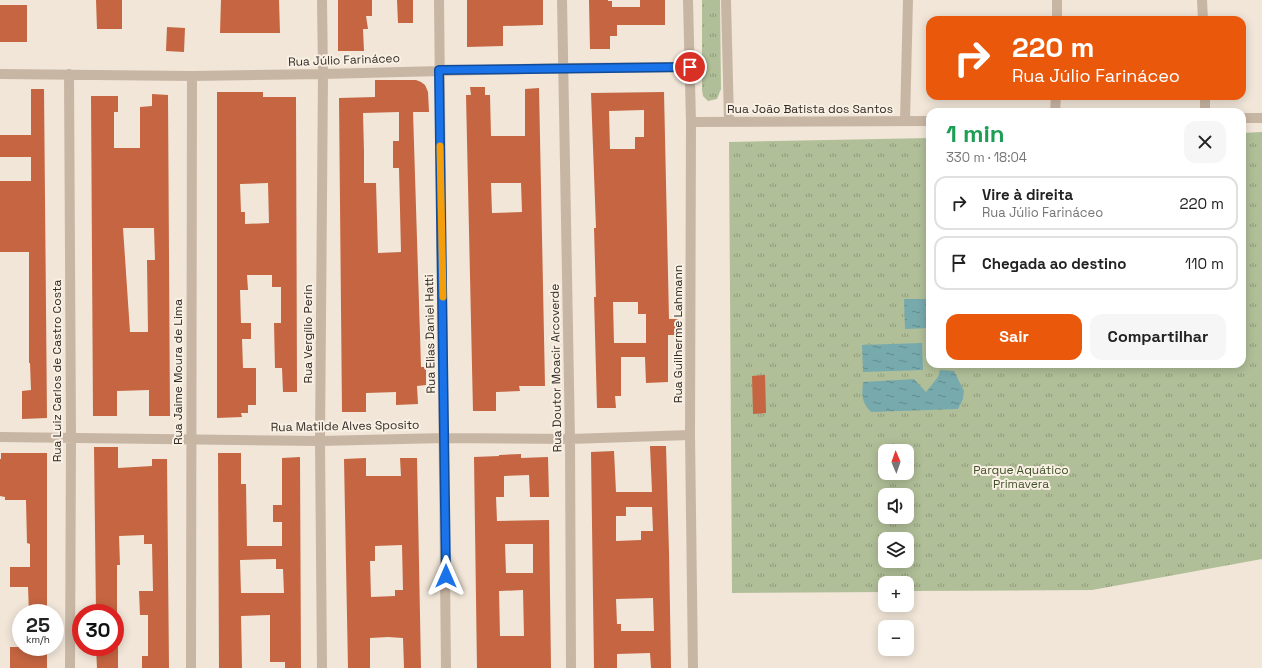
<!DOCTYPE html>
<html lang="pt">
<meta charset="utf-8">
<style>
:root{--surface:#fff;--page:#f6f6f6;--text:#222;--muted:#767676;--line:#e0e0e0;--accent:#ea580c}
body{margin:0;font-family:"Space Grotesk",sans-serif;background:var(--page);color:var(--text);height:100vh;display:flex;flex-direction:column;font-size:15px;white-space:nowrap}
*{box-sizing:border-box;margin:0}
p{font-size:13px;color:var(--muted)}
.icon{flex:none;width:22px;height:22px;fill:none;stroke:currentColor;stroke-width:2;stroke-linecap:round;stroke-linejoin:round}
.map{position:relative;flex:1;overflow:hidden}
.details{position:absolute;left:926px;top:108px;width:320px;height:260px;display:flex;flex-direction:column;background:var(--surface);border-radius:12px;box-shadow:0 2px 10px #0003}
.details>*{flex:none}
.hud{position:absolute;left:926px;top:16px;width:320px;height:84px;border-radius:12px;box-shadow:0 2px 10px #0003;background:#ea580c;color:#fff;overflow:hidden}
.needle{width:26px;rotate:358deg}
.controls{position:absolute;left:878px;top:444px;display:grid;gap:8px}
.controls a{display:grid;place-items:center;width:36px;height:36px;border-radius:8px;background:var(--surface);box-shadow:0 2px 10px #0003;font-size:20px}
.speed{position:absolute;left:12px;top:604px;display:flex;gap:8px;font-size:20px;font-weight:700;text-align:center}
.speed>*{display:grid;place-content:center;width:52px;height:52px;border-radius:50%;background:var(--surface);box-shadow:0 2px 10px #0003;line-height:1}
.speed small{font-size:10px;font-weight:400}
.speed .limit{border:6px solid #d22;background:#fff;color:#111}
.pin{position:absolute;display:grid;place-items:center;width:34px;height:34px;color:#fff;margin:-17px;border:2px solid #fff;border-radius:50%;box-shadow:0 1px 4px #0007}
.me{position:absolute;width:44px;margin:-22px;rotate:0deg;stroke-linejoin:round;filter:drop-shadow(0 0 3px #0008)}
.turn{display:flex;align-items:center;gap:14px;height:84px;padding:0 20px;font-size:18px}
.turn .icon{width:52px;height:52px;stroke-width:2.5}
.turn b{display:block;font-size:28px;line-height:34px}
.round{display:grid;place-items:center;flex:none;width:42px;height:42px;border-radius:12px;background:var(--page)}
.summary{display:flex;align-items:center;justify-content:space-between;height:68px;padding:0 20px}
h1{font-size:24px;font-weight:800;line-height:30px;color:#1e9e55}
.cta{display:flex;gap:8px;margin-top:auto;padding:8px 20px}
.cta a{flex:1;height:46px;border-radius:12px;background:var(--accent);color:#fff;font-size:16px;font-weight:800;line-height:46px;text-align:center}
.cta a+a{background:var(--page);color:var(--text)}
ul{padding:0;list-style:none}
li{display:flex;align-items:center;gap:12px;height:54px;margin:0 8px 6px;padding:0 12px;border:2px solid var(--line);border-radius:12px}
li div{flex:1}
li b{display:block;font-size:15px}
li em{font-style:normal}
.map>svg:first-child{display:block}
.grass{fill:url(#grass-tufts);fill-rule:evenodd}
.water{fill:url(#water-ripples)}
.building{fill:#c56541;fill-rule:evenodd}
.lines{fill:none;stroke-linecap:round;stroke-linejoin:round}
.minor{stroke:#c8b6a4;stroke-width:10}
.tertiary{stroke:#c8b6a4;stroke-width:10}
.route-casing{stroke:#114b97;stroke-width:10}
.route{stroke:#1a73e8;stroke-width:7}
.slow{stroke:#f59e0b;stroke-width:7}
.labels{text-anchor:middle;stroke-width:4;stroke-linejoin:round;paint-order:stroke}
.street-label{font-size:12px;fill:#342a26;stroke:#f9f0e4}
.park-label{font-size:12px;fill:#42522a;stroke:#f9f0e4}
</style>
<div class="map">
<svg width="1262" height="668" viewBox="0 0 1262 668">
<defs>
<pattern id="grass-tufts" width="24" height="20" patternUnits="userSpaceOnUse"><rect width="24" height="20" fill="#b1bf98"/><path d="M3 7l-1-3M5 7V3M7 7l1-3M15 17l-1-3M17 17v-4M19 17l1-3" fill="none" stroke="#919b7c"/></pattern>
<pattern id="water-ripples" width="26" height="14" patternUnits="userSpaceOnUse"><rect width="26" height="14" fill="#77aaad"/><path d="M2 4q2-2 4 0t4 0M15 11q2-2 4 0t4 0" fill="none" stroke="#628b8d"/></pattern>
</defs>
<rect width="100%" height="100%" fill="#f1e6d8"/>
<path class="grass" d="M 702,0 L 720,0 L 721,89 L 717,99 L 708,101 L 703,96 L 702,90 Z
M 1262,132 L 1262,559 L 1092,590 L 907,591 L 907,583 L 885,583 L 885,592 L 732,593 L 729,142 L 930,138 L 930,364 L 1242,364 L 1242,133 ZM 885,451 L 907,451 L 907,473 L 885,473 ZM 885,495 L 907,495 L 907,517 L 885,517 ZM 885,539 L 907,539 L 907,561 L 885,561 Z"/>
<path class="water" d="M 904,299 L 930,299 L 930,328 L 905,329 Z
M 922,343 L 923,370 L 863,372 L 862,345 Z
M 940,370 L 954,371 L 964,391 L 963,399 L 958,409 L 871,412 C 861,401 862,396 863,382 L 914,379 L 926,392 L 938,377 Z"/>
<path class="building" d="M 96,0 L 122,0 L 122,29 L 97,29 Z
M 221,0 L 279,0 L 280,33 L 220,33 Z
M 338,0 L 372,0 L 372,16 L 366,16 L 368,29 L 363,29 L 364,51 L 338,51 Z
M 397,0 L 413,0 L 413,23 L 398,23 Z
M 467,0 L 543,0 L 543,25 L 503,26 L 503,46 L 467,47 Z
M 589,0 L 608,0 L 608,1 L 612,1 L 612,7 L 640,7 L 640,0 L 665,0 L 665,25 L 617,25 L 617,36 L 610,36 L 610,49 L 590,49 Z
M 0,5 L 27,5 L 27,42 L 0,42 Z
M 167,27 L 185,28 L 184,52 L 166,51 Z
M 375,80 L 416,80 L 421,82 L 425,85 L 428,92 L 429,112 L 413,112 L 421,367 L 426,367 L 426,385 L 417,386 L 418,404 L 396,405 L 396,392 L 366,393 L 366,412 L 342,412 L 339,98 L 375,97 ZM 399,112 L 399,141 L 393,141 L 393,168 L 399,168 L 401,252 L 378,253 L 376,183 L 364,183 L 364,152 L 363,113 Z
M 470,87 L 485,87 L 485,95 L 490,95 L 491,136 L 525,136 L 525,89 L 539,88 L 545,386 L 519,386 L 520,391 L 496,392 L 496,411 L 473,411 L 466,95 L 471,95 ZM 491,183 L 521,183 L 522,212 L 492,213 Z
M 31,89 L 44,89 L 47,418 L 22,419 L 22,391 L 31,390 L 30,363 L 29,363 L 29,252 L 0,252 L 0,181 L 31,181 L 31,157 L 0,157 L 0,135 L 31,135 Z
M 217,92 L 263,92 L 263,97 L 296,97 L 297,392 L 283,392 L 282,368 L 275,368 L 274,323 L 281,323 L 281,287 L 272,287 L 272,275 L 247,275 L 248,290 L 240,290 L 241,323 L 251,323 L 251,339 L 242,339 L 243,368 L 256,368 L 256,405 L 248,405 L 248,413 L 241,413 L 242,417 L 217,418 ZM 268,183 L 269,223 L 245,224 L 245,212 L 241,212 L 240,184 Z
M 664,92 L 669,319 L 678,319 L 678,335 L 668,335 L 668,382 L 646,383 L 645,357 L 621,357 L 621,396 L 615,396 L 616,408 L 597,408 L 594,297 L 596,297 L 594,228 L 596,228 L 591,93 ZM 644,110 L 644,137 L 635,137 L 635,149 L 610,149 L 609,111 ZM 613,302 L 638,302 L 638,314 L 646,314 L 646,343 L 614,343 Z
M 152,94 L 168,95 L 170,416 L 149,416 L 149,390 L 117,391 L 117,416 L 93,416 L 91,96 L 118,96 L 118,112 L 114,112 L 114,148 L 140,148 L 140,107 L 152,106 ZM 123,228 L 154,228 L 155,260 L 147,260 L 148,332 L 130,332 Z
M 765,375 L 766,413 L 753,414 L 752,376 Z
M 650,446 L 666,446 L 669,552 L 671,668 L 651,668 L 650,653 L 617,654 L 617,668 L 594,668 L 591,452 L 614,451 L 616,492 L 652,492 ZM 626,507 L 652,507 L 653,531 L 641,531 L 641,540 L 616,541 L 616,516 L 626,516 ZM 653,598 L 654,631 L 621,631 L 621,624 L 617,624 L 616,599 Z
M 94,447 L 118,447 L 118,468 L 152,466 L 152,459 L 167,459 L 169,668 L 142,668 L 142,656 L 148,656 L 148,615 L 140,615 L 139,591 L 153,591 L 152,544 L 144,544 L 144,535 L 119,536 L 120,565 L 117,565 L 117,613 L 96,613 Z
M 1,453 L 47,453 L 47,613 L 29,613 L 28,587 L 10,587 L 10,567 L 30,567 L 30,544 L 27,543 L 26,500 L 5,500 L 5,497 L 0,496 L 0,459 L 1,459 Z
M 218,453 L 241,453 L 241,484 L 246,484 L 247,546 L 282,546 L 282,522 L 273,522 L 273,505 L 282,505 L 282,458 L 300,457 L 301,668 L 285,668 L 285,662 L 270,662 L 270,615 L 241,616 L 242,668 L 219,668 ZM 276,559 L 276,569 L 283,569 L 284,593 L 241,593 L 240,560 Z
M 521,454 L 521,458 L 548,457 L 549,497 L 530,497 L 529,475 L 504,476 L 504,497 L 496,497 L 497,521 L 549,520 L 551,668 L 477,668 L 474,457 L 499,456 L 499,455 ZM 505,544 L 533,544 L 533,573 L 506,573 ZM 523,590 L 524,636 L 500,636 L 499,591 Z
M 366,458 L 366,476 L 401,476 L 400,458 L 417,458 L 421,668 L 404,668 L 403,638 L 388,637 L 370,638 L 370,668 L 348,668 L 344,459 ZM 402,545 L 403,590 L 395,590 L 395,596 L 371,597 L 370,561 L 375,561 L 375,546 Z
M 10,647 L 47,647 L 47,668 L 10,668 Z
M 96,647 L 118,647 L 118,668 L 97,668 Z"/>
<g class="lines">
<path class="minor" d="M 439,0 L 446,668
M 562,0 L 570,439 L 571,668
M 1202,0 L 1203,20
M 1057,20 L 1057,0
M 0,74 L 192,76 L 323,74 L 563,68 L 689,67
M 69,74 L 71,437 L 70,668
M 1205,96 L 1205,112
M 1055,112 L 1056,96
M 1242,118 L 1262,118
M 905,121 L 908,0
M 691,122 L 930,121
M 0,437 L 320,441 L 444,438 L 570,439 L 690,435
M 191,668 L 192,76
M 322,668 L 320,441 L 323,74 L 322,0"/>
<path class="tertiary" d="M 688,0 L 691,122 L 690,435 L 693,668
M 726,0 L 729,121"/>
</g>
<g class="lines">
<defs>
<path id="route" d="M 446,576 L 439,70 L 690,67"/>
</defs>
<use href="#route" class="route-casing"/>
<use href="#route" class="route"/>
<path class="slow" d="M 440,146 L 443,297"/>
</g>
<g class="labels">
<g class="street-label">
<text transform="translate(344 60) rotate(-2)" y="4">Rua Júlio Farináceo</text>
<text x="810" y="113">Rua João Batista dos Santos</text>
<text transform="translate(308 334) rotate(-90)" y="4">Rua Vergílio Perin</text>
<text transform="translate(430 334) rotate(-91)" y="4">Rua Elias Daniel Hatti</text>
<text transform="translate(678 334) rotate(-90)" y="4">Rua Guilherme Lahmann</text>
<text transform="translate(556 368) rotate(-91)" y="4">Rua Doutor Moacir Arcoverde</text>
<text transform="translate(57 371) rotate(-90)" y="4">Rua Luiz Carlos de Castro Costa</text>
<text transform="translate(178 372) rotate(-90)" y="4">Rua Jaime Moura de Lima</text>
<text transform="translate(345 426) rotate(-1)" y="4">Rua Matilde Alves Sposito</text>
</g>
<g class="park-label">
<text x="1021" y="474">Parque Aquático<tspan x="1021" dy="14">Primavera</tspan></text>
</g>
</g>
</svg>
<div class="controls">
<a><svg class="needle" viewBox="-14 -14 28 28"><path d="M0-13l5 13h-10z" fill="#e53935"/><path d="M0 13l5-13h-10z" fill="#767676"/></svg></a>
<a><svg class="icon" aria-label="sound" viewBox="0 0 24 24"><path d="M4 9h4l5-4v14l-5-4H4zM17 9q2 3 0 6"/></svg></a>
<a><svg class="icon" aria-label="layers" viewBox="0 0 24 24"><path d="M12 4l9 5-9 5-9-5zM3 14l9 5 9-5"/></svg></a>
<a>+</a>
<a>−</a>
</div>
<div class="speed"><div>25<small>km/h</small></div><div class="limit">30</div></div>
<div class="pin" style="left:690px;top:67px;background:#d93025"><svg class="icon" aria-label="arrive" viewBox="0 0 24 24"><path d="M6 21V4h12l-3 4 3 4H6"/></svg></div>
<svg class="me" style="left:446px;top:576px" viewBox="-20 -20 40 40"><path d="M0-17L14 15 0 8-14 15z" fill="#1a73e8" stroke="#fff" stroke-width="4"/></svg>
<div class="hud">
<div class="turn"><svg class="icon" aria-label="right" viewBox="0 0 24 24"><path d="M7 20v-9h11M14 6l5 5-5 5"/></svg><div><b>220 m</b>Rua Júlio Farináceo</div></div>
</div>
<section class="details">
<div class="summary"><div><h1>1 min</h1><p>330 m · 18:04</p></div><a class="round"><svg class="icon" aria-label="close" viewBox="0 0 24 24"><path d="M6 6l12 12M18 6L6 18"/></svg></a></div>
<ul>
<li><svg class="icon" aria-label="right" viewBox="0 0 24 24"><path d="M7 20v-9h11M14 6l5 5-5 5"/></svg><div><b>Vire à direita</b><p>Rua Júlio Farináceo</p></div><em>220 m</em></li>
<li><svg class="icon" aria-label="arrive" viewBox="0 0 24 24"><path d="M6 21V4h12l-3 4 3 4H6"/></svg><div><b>Chegada ao destino</b></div><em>110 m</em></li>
</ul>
<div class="cta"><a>Sair</a><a>Compartilhar</a></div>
</section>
</div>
